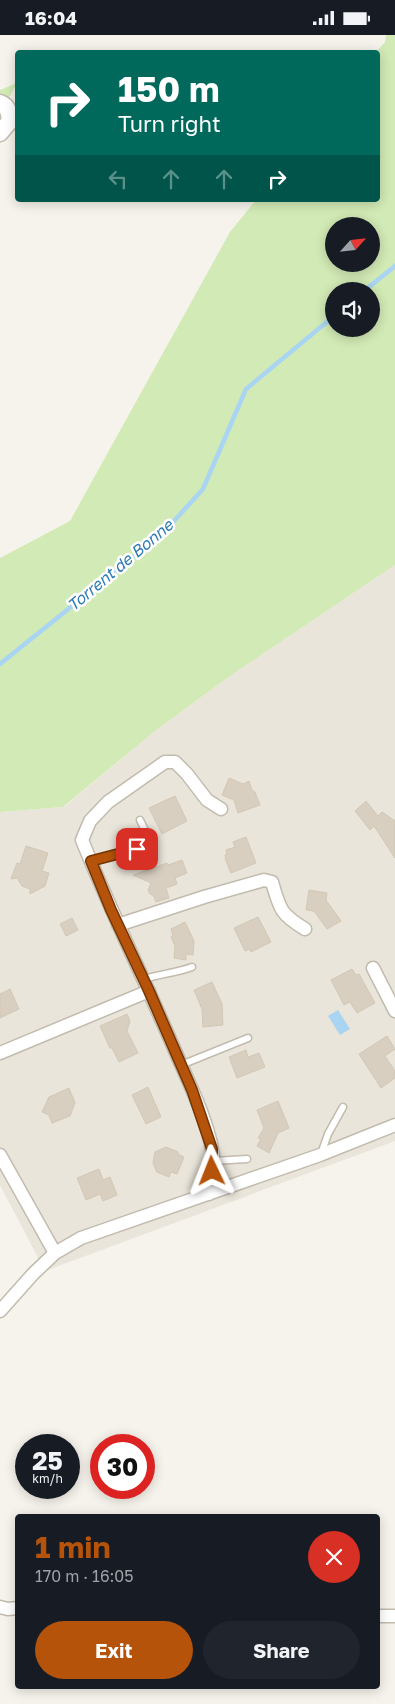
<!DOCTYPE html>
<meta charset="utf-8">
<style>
:root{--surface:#171b24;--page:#20242c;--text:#f1f3f6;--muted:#9ea1a6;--accent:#b45309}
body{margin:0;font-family:"Golos Text",sans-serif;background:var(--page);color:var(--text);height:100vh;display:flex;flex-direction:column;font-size:19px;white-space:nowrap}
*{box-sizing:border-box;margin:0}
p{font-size:16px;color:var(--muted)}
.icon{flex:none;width:28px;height:28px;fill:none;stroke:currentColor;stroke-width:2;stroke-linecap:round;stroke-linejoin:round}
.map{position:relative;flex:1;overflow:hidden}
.drawer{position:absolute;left:15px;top:1479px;width:365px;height:175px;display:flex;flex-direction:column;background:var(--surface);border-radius:5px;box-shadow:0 2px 12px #0003}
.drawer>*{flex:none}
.top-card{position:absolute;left:15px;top:15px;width:365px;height:152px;border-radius:5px;box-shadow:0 2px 12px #0003;background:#00695c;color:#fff;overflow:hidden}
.needle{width:32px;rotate:63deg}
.fabs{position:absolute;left:325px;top:182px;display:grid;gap:10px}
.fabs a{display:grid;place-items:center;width:55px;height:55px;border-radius:50%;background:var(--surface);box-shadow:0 2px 12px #0003;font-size:25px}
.speed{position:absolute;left:15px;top:1399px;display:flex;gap:10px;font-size:25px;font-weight:700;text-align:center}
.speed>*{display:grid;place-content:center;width:65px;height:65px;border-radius:50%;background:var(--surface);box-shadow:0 2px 12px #0003;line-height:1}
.speed small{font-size:12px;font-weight:400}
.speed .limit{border:8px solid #d22;background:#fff;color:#111}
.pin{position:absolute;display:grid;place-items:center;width:42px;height:42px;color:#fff;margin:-21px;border-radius:10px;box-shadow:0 2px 8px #0006}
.me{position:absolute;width:55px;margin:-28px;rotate:358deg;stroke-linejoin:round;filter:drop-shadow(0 0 4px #0008)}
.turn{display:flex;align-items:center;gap:18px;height:105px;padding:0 20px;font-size:22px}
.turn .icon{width:65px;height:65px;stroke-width:2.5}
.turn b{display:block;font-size:35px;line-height:42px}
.lanes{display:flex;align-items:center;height:48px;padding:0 20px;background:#0003;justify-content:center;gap:25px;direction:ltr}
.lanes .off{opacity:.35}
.round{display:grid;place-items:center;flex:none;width:52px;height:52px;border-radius:26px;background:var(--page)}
.head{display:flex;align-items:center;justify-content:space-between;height:85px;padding:0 20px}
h1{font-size:30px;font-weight:700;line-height:38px;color:var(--accent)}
.primary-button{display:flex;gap:10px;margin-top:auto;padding:10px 20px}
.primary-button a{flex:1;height:58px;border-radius:30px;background:var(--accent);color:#fff;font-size:20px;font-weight:700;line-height:58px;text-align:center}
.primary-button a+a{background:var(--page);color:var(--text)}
.status{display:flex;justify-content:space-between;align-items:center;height:35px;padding:0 25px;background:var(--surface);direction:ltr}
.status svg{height:14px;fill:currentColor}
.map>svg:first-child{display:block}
.residential{fill:#eae5da}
.green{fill:#d2eab5;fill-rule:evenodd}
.water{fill:#a9d4f2}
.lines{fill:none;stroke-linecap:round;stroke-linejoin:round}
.stream{stroke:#a9d4f2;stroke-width:4.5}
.building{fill:#d8cfc1;stroke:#d3c7b4}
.service-casing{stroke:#c2bbae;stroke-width:9}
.minor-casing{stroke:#c2bbae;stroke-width:15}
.tertiary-casing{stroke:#c2bbae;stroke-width:19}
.service{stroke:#fff;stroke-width:6}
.minor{stroke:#fff;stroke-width:12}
.tertiary{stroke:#fff;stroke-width:16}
.route-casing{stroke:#753606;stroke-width:12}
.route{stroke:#b45309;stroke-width:9}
.labels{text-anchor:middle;stroke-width:5;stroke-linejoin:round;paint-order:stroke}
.water-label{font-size:16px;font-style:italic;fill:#2e7ab2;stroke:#fff}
</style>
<div class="status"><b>16:04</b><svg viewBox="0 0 49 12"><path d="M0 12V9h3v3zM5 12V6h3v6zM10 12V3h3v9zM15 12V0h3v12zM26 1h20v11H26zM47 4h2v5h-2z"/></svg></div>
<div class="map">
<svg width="395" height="1669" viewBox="0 0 395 1669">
<rect width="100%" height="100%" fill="#f6f3ec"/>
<path class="residential" d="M 395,530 L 395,1106 L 45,1236 L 0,1150 L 0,777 L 64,772 L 155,696 L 230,641 Z"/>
<path class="green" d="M 386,0 L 395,0 L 395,530 L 230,641 L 155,696 L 63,772 L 0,777 L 0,523 L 70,486 L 230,197 L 256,165 L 378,165 L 378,18 L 376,17 L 385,7 ZM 334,191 L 371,191 L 371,229 L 334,229 ZM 334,256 L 371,256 L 371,294 L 334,294 Z
M 17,48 L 0,80 L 0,55 Z"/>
<path class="water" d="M 338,975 L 350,994 L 340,1000 L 328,981 Z"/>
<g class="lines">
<path class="stream" d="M 364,256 L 395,231
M 0,629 L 164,497 L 203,454 L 246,354 L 334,281"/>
</g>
<path class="building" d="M 229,743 L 243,749 L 249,746 L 252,755 L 255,757 L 260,770 L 238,778 L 234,765 L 222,760 Z
M 175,761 L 187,786 L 162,799 L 149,773 Z
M 366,766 L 378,781 L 382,777 L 395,786 L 395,823 L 374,791 L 370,795 L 355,776 Z
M 246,802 L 256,828 L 231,838 L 226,826 L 225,820 L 227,819 L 226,815 L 235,812 L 233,807 Z
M 26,811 L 48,818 L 42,836 L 49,838 L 45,851 L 30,859 L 30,854 L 22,851 L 17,843 L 11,844 L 17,828 L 20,829 Z
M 182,825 L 187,838 L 175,843 L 177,849 L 166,853 L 169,863 L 156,867 L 153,860 L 150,859 L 148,855 L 151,848 L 133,840 L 167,828 L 168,830 Z
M 309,855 L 327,858 L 326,865 L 341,886 L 327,894 L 314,876 L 306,875 Z
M 258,882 L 271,907 L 251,917 L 250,914 L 245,916 L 234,893 Z
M 72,883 L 78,895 L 66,901 L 60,889 Z
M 185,887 L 194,906 L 193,920 L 186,919 L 186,925 L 174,923 L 175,911 L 171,902 L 173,901 L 171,894 Z
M 352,934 L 356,940 L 359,939 L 375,968 L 357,978 L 350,967 L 344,970 L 331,945 Z
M 212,947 L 222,969 L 223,990 L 203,992 L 202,974 L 194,955 Z
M 10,954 L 19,974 L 0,983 L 0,959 Z
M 127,979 L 130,986 L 127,996 L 138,1018 L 119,1027 L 112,1013 L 110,1013 L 100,991 Z
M 387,1001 L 395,1014 L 385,1021 L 395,1036 L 395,1043 L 381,1053 L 359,1019 Z
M 246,1015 L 248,1022 L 259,1018 L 265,1032 L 237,1043 L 229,1022 Z
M 148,1052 L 161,1082 L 146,1089 L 132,1060 Z
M 69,1053 L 75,1068 L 70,1081 L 52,1088 L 49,1080 L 42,1077 L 49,1062 Z
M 278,1066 L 289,1093 L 278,1098 L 269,1118 L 257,1111 L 261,1104 L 258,1103 L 264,1093 L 257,1075 Z
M 166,1112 L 178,1117 L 178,1119 L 184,1122 L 177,1139 L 171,1137 L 169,1142 L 157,1137 L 153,1128 L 155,1117 Z
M 99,1134 L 103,1145 L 110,1142 L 117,1160 L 103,1166 L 100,1159 L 86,1165 L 77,1143 Z"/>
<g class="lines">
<defs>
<path id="service" d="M 91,826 L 152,810 L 140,785
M 144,944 C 160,939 176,938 192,932
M 181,1030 L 248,1003
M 321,1119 L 328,1099 L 343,1072
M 213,1126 L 247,1124"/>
<path id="minor" d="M 118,890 L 204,862 L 264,845 L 272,847 C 280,874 280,879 305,894
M 373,933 L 395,976
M 0,1018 L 149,956
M 0,1120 L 55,1218
M 209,1159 C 211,1145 215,1129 212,1114 C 207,1084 188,1046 176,1018 C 145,946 111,877 82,805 L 90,786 L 108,767 L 165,727 L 175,727 L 187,739 L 207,765 L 221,774
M 0,1276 L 33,1239 L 55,1218 L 81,1203 L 320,1120 L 395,1090
M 0,1572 L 8,1574 L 18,1573
M 378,1581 L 395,1581"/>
<path id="tertiary" d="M 0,68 C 8,71 9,77 10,86 L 0,98"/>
</defs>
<use href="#service" class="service-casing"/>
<use href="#minor" class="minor-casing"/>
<use href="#tertiary" class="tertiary-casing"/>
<use href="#service" class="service"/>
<use href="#minor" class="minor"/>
<use href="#tertiary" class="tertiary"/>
</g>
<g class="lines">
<defs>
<path id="route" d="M 137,814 L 91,826 L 111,875 L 149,956 L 192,1055 L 212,1114 L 212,1136"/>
</defs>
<use href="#route" class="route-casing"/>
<use href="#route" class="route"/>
</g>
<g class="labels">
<g class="water-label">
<text transform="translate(120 530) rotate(-40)" y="6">Torrent de Bonne</text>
</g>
</g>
</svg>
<div class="fabs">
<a><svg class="needle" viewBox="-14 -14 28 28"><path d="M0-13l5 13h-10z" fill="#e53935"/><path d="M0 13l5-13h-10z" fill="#9ea1a6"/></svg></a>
<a><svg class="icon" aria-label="sound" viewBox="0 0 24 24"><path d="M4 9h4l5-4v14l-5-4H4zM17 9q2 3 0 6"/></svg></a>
</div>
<div class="speed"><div>25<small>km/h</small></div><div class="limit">30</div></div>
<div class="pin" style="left:137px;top:814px;background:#d93025"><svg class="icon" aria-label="arrive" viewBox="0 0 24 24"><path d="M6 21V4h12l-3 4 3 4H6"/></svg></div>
<svg class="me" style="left:212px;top:1136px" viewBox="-20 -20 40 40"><path d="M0-17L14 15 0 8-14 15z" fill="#b45309" stroke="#fff" stroke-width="4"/></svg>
<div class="top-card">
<div class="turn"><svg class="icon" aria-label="right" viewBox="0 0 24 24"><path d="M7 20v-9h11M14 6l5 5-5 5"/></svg><div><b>150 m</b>Turn right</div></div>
<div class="lanes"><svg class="icon off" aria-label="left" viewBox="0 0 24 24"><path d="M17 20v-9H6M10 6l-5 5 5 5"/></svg><svg class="icon off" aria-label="ahead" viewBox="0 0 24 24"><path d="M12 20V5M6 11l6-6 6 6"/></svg><svg class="icon off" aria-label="ahead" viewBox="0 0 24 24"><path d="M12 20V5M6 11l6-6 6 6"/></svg><svg class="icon" aria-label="right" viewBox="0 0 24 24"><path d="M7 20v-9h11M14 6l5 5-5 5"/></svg></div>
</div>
<section class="drawer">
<div class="head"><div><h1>1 min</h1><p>170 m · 16:05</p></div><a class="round" style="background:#d93025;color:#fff"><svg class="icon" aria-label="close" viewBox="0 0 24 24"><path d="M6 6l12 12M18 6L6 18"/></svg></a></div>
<div class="primary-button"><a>Exit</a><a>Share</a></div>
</section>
</div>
